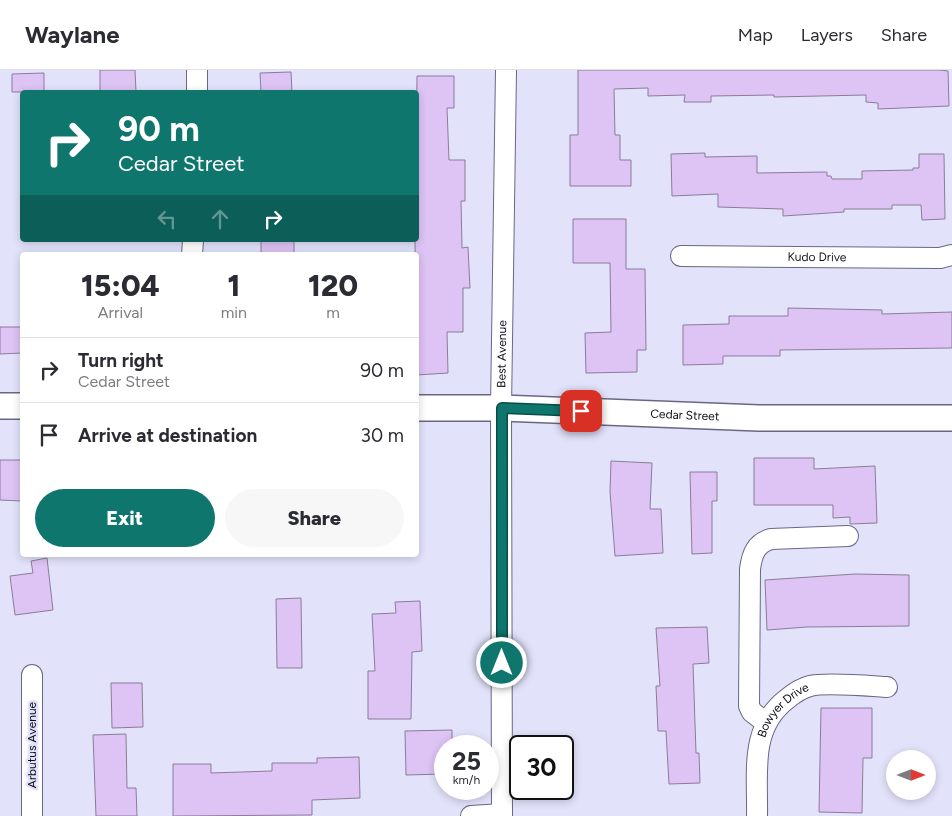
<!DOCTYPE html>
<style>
:root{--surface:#fff;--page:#f7f7f7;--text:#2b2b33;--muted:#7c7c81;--line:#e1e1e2;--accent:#0f766e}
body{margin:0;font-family:Figtree,sans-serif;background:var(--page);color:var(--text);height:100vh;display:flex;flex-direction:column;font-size:19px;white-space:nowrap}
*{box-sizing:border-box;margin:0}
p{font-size:16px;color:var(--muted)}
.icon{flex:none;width:28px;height:28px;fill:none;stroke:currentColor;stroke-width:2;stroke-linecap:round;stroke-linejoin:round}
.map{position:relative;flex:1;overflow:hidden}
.drawer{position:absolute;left:20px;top:182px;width:399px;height:305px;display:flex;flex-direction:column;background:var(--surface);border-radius:5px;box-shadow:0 2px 8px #0003}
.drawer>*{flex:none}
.banner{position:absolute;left:20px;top:20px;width:399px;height:152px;border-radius:5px;box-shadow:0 2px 8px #0003;background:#0f766e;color:#fff;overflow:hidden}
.needle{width:32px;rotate:90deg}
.controls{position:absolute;left:886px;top:680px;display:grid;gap:10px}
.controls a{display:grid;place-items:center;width:50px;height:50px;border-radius:50%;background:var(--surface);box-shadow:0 2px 8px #0003;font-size:25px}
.speed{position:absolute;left:434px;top:665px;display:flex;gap:10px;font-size:25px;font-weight:700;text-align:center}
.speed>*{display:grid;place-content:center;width:65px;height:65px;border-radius:50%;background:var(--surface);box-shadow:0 2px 8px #0003;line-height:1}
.speed small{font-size:12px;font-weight:400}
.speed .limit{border:2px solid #111;border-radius:8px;background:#fff;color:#111}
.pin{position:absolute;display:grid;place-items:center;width:42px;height:42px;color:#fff;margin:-21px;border-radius:10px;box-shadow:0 2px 8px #0006}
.me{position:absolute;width:55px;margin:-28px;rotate:0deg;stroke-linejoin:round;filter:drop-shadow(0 0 4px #0008)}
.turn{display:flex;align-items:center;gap:18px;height:105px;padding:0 15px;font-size:22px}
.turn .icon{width:65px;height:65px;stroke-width:2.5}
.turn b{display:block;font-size:35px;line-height:42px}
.lanes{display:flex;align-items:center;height:48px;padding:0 15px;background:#0003;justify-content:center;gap:25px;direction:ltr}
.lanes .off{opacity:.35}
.eta{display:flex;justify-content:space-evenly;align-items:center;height:85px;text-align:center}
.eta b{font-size:30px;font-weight:800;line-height:35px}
.primary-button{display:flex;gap:10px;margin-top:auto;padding:10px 15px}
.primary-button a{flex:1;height:58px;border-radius:30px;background:var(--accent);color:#fff;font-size:20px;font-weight:800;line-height:58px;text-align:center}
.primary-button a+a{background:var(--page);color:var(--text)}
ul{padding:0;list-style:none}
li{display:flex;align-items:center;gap:15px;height:65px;padding:0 15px;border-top:1px solid var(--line)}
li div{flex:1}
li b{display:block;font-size:19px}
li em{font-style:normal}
header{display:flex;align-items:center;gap:30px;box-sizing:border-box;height:70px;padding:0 25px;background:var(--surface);border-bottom:1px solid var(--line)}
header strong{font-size:24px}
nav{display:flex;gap:28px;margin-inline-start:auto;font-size:18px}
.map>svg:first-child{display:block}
.building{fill:#dec3f5;stroke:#8b7d97}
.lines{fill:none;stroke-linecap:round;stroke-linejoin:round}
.minor-casing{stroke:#686883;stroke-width:22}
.major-casing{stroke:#686883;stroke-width:28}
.minor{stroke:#fff;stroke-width:20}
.major{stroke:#fff;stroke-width:25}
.route-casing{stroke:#0a4d48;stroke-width:12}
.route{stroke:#0f766e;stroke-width:9}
.labels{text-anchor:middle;stroke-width:5;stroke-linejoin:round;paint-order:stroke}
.street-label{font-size:12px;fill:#0d0c16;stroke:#e2e2fb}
</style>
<header>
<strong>Waylane</strong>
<nav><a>Map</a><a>Layers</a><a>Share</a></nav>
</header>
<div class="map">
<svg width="952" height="746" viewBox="0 0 952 746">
<rect width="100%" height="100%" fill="#e2e2fb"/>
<path class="building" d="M 100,0 L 135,0 L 136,22 L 100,22 Z
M 578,0 L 940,0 L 948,1 L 949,36 L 878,39 L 878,33 L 866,32 L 866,25 L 774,27 L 774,25 L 711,26 L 711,32 L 684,32 L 685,25 L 648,26 L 648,18 L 614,19 L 615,65 L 620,65 L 620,90 L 631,90 L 631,116 L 570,116 L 570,65 L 578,65 Z
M 291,2 L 292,22 L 261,22 L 260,3 Z
M 44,3 L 44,22 L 12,22 L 12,4 Z
M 417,6 L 454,6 L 454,38 L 447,38 L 449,90 L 465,90 L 465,131 L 461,131 L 462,178 L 468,177 L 470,218 L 463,218 L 463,262 L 447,262 L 448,303 L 416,305 L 415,170 Z
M 705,83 L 705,87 L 757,86 L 757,103 L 827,102 L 827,106 L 831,106 L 832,109 L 862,109 L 862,101 L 913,100 L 913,98 L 919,98 L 919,84 L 944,84 L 945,149 L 922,150 L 921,135 L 892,135 L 892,139 L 844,139 L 844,142 L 783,146 L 783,139 L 718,137 L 718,124 L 672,126 L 671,84 Z
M 573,149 L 626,149 L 626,199 L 645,199 L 646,280 L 637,280 L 637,302 L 586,303 L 585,263 L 611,262 L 610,193 L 573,193 Z
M 261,170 L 294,170 L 294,185 L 261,185 Z
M 788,238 L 882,240 L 882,244 L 952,242 L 952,278 L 780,280 L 780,286 L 723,286 L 723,294 L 683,295 L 683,255 L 729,254 L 729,246 L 788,246 Z
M 0,257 L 22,257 L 22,283 L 0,284 Z
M 754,388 L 814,388 L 814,399 L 875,396 L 877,453 L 850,454 L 850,447 L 833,448 L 833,435 L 754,435 Z
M 0,390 L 22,390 L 22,431 L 0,430 Z
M 611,391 L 652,393 L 650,439 L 661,439 L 663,483 L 615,486 L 610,422 Z
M 690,402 L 717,402 L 717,431 L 712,431 L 712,483 L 692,484 Z
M 47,488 L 53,540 L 15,545 L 10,506 L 33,503 L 31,491 Z
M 855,504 L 909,505 L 909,556 L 807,557 L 767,560 L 765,510 Z
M 301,528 L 302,598 L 277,598 L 276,529 Z
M 420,531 L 422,581 L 412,582 L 411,649 L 368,649 L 368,601 L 375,601 L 372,544 L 396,543 L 395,532 Z
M 707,557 L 709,593 L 693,594 L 696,683 L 699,683 L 700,713 L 669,714 L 666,661 L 658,661 L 656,616 L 660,616 L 656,558 Z
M 111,613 L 142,613 L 143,657 L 112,658 Z
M 821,638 L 872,638 L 872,688 L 863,688 L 862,743 L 819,742 Z
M 452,660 L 452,676 L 445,676 L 445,704 L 406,705 L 405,661 Z
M 126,664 L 127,718 L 136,718 L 137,746 L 96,746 L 93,665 Z
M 359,687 L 360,728 L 312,730 L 312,745 L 173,746 L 173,694 L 211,694 L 211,703 L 272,701 L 272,693 L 317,693 L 317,688 Z"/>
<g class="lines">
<defs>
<g id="minor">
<path d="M 197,22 L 197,0"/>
<path d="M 192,185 L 193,170"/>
<path id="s1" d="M 681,186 L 940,188 L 952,185"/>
<path d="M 32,605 L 32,746"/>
<path d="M 765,652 L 752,642 L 749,636 L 750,499 C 752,484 756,473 771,469 L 848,466"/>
<path d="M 471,746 L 502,744"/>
<path id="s2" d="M 502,746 L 501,338 L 506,0"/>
<path id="s3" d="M 757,746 C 758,703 749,658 787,629 C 793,624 802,618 810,616 C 825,612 870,616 887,617"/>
</g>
<g id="major">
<path d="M 0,336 L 22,336"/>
<path id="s4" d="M 416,338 L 501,338 L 759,348 L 952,348"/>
</g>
</defs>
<use href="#minor" class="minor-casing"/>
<use href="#major" class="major-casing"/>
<use href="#minor" class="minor"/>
<use href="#major" class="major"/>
</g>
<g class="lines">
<defs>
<path id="route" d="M 502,593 L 502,338 L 581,341"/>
</defs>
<use href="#route" class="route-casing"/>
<use href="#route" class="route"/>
</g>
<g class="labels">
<g class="street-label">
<text dy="4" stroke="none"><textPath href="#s1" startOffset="136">Kudo Drive</textPath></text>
<text dy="4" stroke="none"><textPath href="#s2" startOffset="462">Best Avenue</textPath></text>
<text dy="4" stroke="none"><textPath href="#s4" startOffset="269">Cedar Street</textPath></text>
<text dy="4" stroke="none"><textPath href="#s3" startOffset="115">Bowyer Drive</textPath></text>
<text transform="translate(32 675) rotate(-90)" y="4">Arbutus Avenue</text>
</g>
</g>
</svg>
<div class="controls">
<a><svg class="needle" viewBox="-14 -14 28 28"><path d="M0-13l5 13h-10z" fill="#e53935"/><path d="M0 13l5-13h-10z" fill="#7c7c81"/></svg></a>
</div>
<div class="speed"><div>25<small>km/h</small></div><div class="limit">30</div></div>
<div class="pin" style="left:581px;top:341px;background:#d93025"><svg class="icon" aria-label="arrive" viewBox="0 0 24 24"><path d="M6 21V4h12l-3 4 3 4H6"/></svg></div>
<svg class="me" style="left:502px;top:593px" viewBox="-20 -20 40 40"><circle r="17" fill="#0f766e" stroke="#fff" stroke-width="3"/><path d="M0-11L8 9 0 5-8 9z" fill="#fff"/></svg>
<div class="banner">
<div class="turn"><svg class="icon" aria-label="right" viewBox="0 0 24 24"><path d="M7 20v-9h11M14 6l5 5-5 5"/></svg><div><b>90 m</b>Cedar Street</div></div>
<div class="lanes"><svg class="icon off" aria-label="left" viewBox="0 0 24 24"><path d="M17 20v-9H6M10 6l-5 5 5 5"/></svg><svg class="icon off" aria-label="ahead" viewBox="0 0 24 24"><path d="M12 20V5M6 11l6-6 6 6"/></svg><svg class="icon" aria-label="right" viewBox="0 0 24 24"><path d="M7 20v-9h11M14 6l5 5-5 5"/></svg></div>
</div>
<section class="drawer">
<div class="eta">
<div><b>15:04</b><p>Arrival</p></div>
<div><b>1</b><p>min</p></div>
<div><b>120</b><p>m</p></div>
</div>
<ul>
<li><svg class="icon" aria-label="right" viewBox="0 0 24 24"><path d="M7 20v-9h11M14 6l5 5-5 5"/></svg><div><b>Turn right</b><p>Cedar Street</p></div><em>90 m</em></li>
<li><svg class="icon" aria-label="arrive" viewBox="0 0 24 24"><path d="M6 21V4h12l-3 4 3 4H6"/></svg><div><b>Arrive at destination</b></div><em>30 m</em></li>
</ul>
<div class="primary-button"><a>Exit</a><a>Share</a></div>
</section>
</div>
